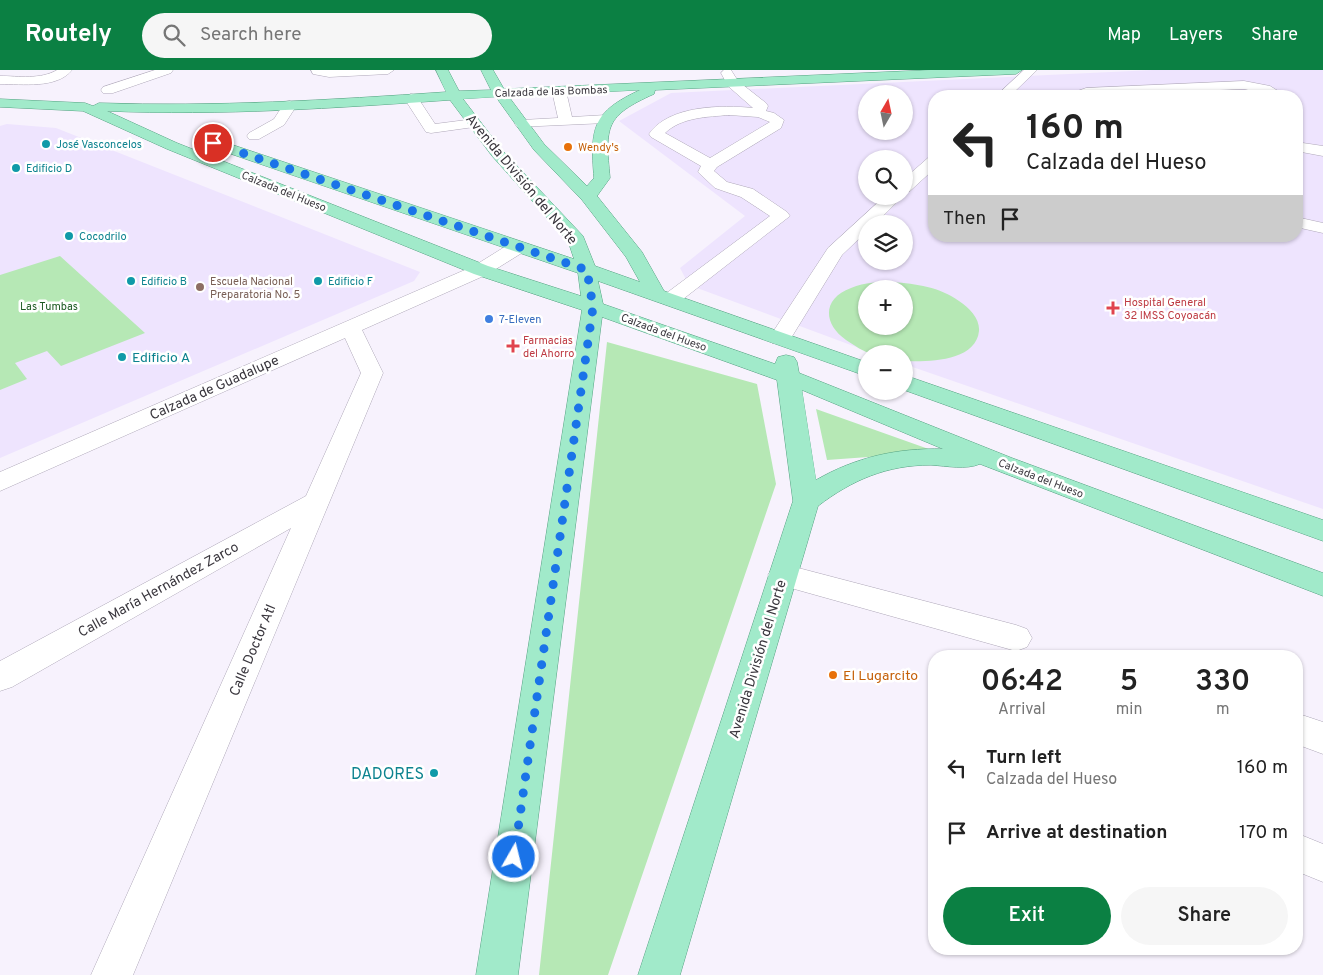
<!DOCTYPE html>
<meta charset="utf-8">
<style>
:root{--surface:#fff;--page:#f6f6f6;--text:#222;--muted:#767676;--accent:#0b8043}
body{margin:0;font-family:Overpass,sans-serif;background:var(--page);color:var(--text);height:100vh;display:flex;flex-direction:column;font-size:19px;white-space:nowrap}
*{box-sizing:border-box;margin:0}
p{font-size:16px;color:var(--muted)}
.icon{flex:none;width:28px;height:28px;fill:none;stroke:currentColor;stroke-width:2;stroke-linecap:round;stroke-linejoin:round}
.map{position:relative;flex:1;overflow:hidden}
.panel{position:absolute;left:928px;top:580px;width:375px;height:305px;display:flex;flex-direction:column;background:var(--surface);border-radius:20px;box-shadow:0 1px 4px #0004}
.panel>*{flex:none}
.top-card{position:absolute;left:928px;top:20px;width:375px;height:152px;border-radius:20px;box-shadow:0 1px 4px #0004;background:#fff;color:var(--text);overflow:hidden}
.needle{width:32px;rotate:9deg}
.fabs{position:absolute;left:858px;top:15px;display:grid;gap:10px}
.fabs a{display:grid;place-items:center;width:55px;height:55px;border-radius:50%;background:var(--surface);box-shadow:0 1px 4px #0004;font-size:25px}
.pin{position:absolute;display:grid;place-items:center;width:42px;height:42px;color:#fff;margin:-21px;border:2px solid #fff;border-radius:50%;box-shadow:0 1px 5px #0007}
.me{position:absolute;width:55px;margin:-28px;rotate:8deg;stroke-linejoin:round;filter:drop-shadow(0 0 4px #0008)}
.turn{display:flex;align-items:center;gap:18px;height:105px;padding:0 15px;font-size:22px}
.turn .icon{width:65px;height:65px;stroke-width:2.5}
.turn b{display:block;font-size:35px;line-height:42px}
.then{display:flex;align-items:center;height:48px;padding:0 15px;background:#0003;gap:10px;font-size:19px}
.eta{display:flex;justify-content:space-evenly;align-items:center;height:85px;text-align:center}
.eta b{font-size:30px;font-weight:600;line-height:35px}
.primary-button{display:flex;gap:10px;margin-top:auto;padding:10px 15px}
.primary-button a{flex:1;height:58px;border-radius:30px;background:var(--accent);color:#fff;font-size:20px;font-weight:600;line-height:58px;text-align:center}
.primary-button a+a{background:var(--page);color:var(--text)}
ul{padding:0;list-style:none}
li{display:flex;align-items:center;gap:15px;height:65px;padding:0 15px}
li div{flex:1}
li b{display:block;font-size:19px}
li em{font-style:normal}
header{display:flex;align-items:center;gap:30px;box-sizing:border-box;height:70px;padding:0 25px;background:var(--accent);color:#fff}
header strong{font-size:24px}
nav{display:flex;gap:28px;margin-inline-start:auto;font-size:18px}
.search{width:350px;height:45px;background:var(--page);display:flex;align-items:center;gap:12px;box-sizing:border-box;padding:0 18px;border-radius:28px;color:var(--muted);font-size:19px}
.map>svg:first-child{display:block}
.built{fill:#eee4fe;fill-rule:evenodd}
.green{fill:#b6e8b5;fill-rule:evenodd}
.lines{fill:none;stroke-linecap:round;stroke-linejoin:round}
.minor-casing{stroke:#afa8b9;stroke-width:1}
.major-casing{stroke:#55a282;stroke-width:1}
.minor{fill:#fff;fill-rule:evenodd}
.major{fill:#a1eaca;fill-rule:evenodd}
.route{stroke:#1a73e8;stroke-width:9;stroke-dasharray:0 16.2}
.culture-dot{fill:#0f9aa8;stroke:#fff;stroke-width:2}
.food-dot{fill:#e8710a;stroke:#fff;stroke-width:2}
.education-dot{fill:#8d6e63;stroke:#fff;stroke-width:2}
.health-dot{fill:#e0444e;stroke:#fff;stroke-width:2}
.shop-dot{fill:#3f7fe0;stroke:#fff;stroke-width:2}
.labels{text-anchor:middle;stroke-width:5;stroke-linejoin:round;paint-order:stroke}
.far-street-label{font-size:11px;fill:#3a373e;stroke:#fff}
.far-culture-label{font-size:11px;fill:#0d838f;stroke:#fff;text-anchor:start}
.far-food-label{font-size:11px;fill:#c56008;stroke:#fff;text-anchor:start}
.far-education-label{font-size:11px;fill:#785e54;stroke:#fff;text-anchor:start}
.far-health-label{font-size:11px;fill:#be3a42;stroke:#fff;text-anchor:start}
.far-park-label{font-size:11px;fill:#1c5921;stroke:#fff}
.far-shop-label{font-size:11px;fill:#366cbe;stroke:#fff;text-anchor:start}
.street-label{font-size:14px;fill:#3a373e;stroke:#fff}
.culture-label{font-size:14px;fill:#0d838f;stroke:#fff;text-anchor:start}
.food-label{font-size:14px;fill:#c56008;stroke:#fff;text-anchor:start}
.near-culture-label{font-size:16px;fill:#0d838f;stroke:#fff;text-anchor:end}
</style>
<header>
<strong>Routely</strong>
<div class="search"><svg class="icon" aria-label="search" viewBox="0 0 24 24"><circle cx="10" cy="10" r="6"/><path d="M15 15l6 6"/></svg>Search here</div>
<nav><a>Map</a><a>Layers</a><a>Share</a></nav>
</header>
<div class="map">
<svg width="1323" height="905" viewBox="0 0 1323 905">
<rect width="100%" height="100%" fill="#f7f2fd"/>
<path class="built" d="M 1153,0 L 1323,0 L 1323,439 L 904,294 L 904,284 L 875,284 L 689,215 L 680,198 L 745,146 L 619,51 L 671,23 ZM 866,24 L 904,24 L 904,61 L 866,61 ZM 934,26 L 1296,26 L 1296,166 L 934,166 ZM 866,89 L 904,89 L 904,126 L 866,126 ZM 866,154 L 904,154 L 904,191 L 866,191 ZM 866,219 L 904,219 L 904,256 L 866,256 Z
M 7,54 L 56,58 L 420,202 L 414,211 L 0,388 L 0,56 Z"/>
<path class="green" d="M 60,186 L 145,263 L 61,296 L 47,281 L 15,293 L 27,309 L 0,320 L 0,205 Z
M 893,212 C 916,214 940,217 959,231 C 970,238 980,249 979,261 C 976,292 926,292 904,291 L 904,284 C 894,284 882,286 873,284 C 863,282 854,275 846,270 C 822,253 823,228 851,218 C 865,212 879,212 893,212 ZM 866,219 L 904,219 L 904,256 L 866,256 Z
M 607,272 L 757,314 L 776,414 L 608,905 L 539,905 Z
M 816,339 L 937,382 L 827,390 Z"/>
<g class="lines">
<defs>
<path id="minor" d="M 57,0 L 72,0 C 57,19 22,14 0,14 L 0,6 C 19,6 40,10 57,0 Z
M 155,0 L 173,0 L 171,3 L 113,23 L 103,23 L 101,20 L 103,17 Z
M 311,0 L 394,0 L 388,4 L 329,7 L 313,4 Z
M 724,0 L 731,0 L 738,11 L 766,33 L 768,36 L 766,41 L 774,43 L 784,50 L 781,58 L 717,97 L 714,101 L 727,112 L 753,119 L 787,142 L 790,146 L 678,233 L 671,235 L 664,233 L 661,229 L 664,225 L 770,146 L 741,127 L 715,118 L 698,102 L 701,96 L 651,67 L 649,64 C 669,35 722,35 753,38 L 728,16 L 721,3 ZM 729,45 L 758,47 L 770,52 L 710,88 L 665,63 C 682,47 707,47 729,45 Z
M 1024,0 L 1037,0 L 1010,26 L 996,26 Z
M 1244,11 L 1270,16 L 1286,26 C 1271,27 1259,22 1244,19 L 1070,26 L 1072,23 L 1086,18 Z
M 559,17 L 566,21 L 572,47 L 606,45 L 611,46 L 613,49 L 611,52 L 606,53 L 517,57 L 515,54 L 517,51 L 522,50 L 558,48 L 552,21 Z
M 411,24 L 416,25 L 435,54 L 474,49 L 479,50 L 481,53 L 479,56 L 474,57 L 431,63 L 426,62 L 404,28 Z
M 290,31 L 297,35 L 284,55 L 259,69 L 249,69 L 247,66 L 249,63 L 274,49 L 285,32 Z
M 1296,72 L 1323,76 L 1323,86 L 1296,81 Z
M 934,85 L 934,99 L 910,121 L 904,123 L 904,109 L 929,87 Z
M 885,126 L 903,126 L 875,154 L 866,154 L 866,162 L 842,185 L 788,273 L 780,274 L 772,273 L 769,268 L 828,178 Z
M 1296,147 L 1323,153 L 1323,163 L 1296,157 Z
M 518,171 L 525,173 L 527,177 L 525,181 L 488,204 L 362,260 L 383,303 L 133,905 L 91,905 L 291,458 L 12,617 L 0,621 L 0,591 L 306,426 L 361,303 L 345,268 L 0,421 L 0,402 L 474,196 L 511,173 Z
M 783,494 L 1016,555 L 1027,559 L 1032,568 L 1027,577 L 1016,581 L 773,513 L 768,505 L 773,497 Z
M 1296,643 L 1323,652 L 1323,684 L 1296,674 Z
M 1296,763 L 1323,774 L 1323,812 L 1296,801 Z"/>
<path id="major" d="M 436,0 L 448,0 L 459,21 L 491,20 L 481,0 L 493,0 L 504,19 L 931,0 L 1022,0 L 1016,4 L 655,20 L 654,24 C 605,46 605,56 610,108 L 597,126 L 642,182 L 664,221 L 866,292 L 866,306 L 598,211 L 603,234 L 775,294 L 778,287 L 786,285 L 794,287 L 797,292 L 799,303 L 1012,388 L 1323,503 L 1323,526 L 980,394 C 966,400 947,396 931,395 C 887,395 852,410 818,436 L 680,905 L 638,905 L 793,431 L 777,310 L 602,247 L 518,905 L 476,905 L 582,240 L 474,204 L 167,79 L 83,41 L 0,37 L 0,29 L 85,33 L 93,36 L 99,33 C 215,37 330,30 446,22 ZM 640,20 C 592,42 590,58 594,108 L 587,116 L 544,74 L 509,27 ZM 496,27 L 534,80 L 582,130 L 626,187 L 640,212 L 595,196 L 583,166 L 502,80 L 463,29 ZM 450,30 L 492,86 L 568,171 L 574,189 L 206,66 L 196,66 L 194,69 L 196,72 L 578,203 L 581,226 L 488,196 L 177,73 L 107,41 C 221,46 336,38 450,30 ZM 802,320 L 943,379 C 897,378 856,387 816,410 Z
M 904,305 L 1323,450 L 1323,471 L 904,320 Z"/>
</defs>
<use href="#minor" class="minor-casing"/>
<use href="#major" class="major-casing"/>
<use href="#minor" class="minor"/>
<use href="#major" class="major"/>
</g>
<g class="lines">
<path class="route" d="M 213,73 L 587,200 L 593,237 L 514,787"/>
</g>
<g class="culture-dot">
<circle cx="46" cy="74" r="5"/>
<circle cx="16" cy="98" r="5"/>
<circle cx="69" cy="166" r="5"/>
<circle cx="131" cy="211" r="5"/>
<circle cx="318" cy="211" r="5"/>
<circle cx="122" cy="287" r="5"/>
<circle cx="434" cy="703" r="5"/>
</g>
<g class="food-dot">
<circle cx="568" cy="77" r="5"/>
<circle cx="833" cy="605" r="5"/>
</g>
<circle class="education-dot" cx="200" cy="217" r="5"/>
<g class="health-dot">
<path d="M1110.5 230.5h5v5h5v5h-5v5h-5v-5h-5v-5h5z"/>
<path d="M510.5 268.5h5v5h5v5h-5v5h-5v-5h-5v-5h5z"/>
</g>
<circle class="shop-dot" cx="489" cy="249" r="5"/>
<g class="labels">
<g class="far-street-label">
<text transform="translate(551 21) rotate(-2)" y="4">Calzada de las Bombas</text>
<text transform="translate(284 121) rotate(22)" y="4">Calzada del Hueso</text>
<text transform="translate(664 262) rotate(20)" y="4">Calzada del Hueso</text>
<text transform="translate(1041 408) rotate(21)" y="4">Calzada del Hueso</text>
</g>
<g class="far-culture-label">
<text x="56" y="78">José Vasconcelos</text>
<text x="26" y="102">Edificio D</text>
<text x="79" y="170">Cocodrilo</text>
<text x="141" y="215">Edificio B</text>
<text x="328" y="215">Edificio F</text>
</g>
<g class="far-food-label">
<text x="578" y="81">Wendy's</text>
</g>
<g class="far-education-label">
<text x="210" y="215">Escuela Nacional<tspan x="210" dy="13">Preparatoria No. 5</tspan></text>
</g>
<g class="far-health-label">
<text x="1124" y="236">Hospital General<tspan x="1124" dy="13">32 IMSS Coyoacán</tspan></text>
<text x="523" y="274">Farmacias<tspan x="523" dy="13">del Ahorro</tspan></text>
</g>
<g class="far-park-label">
<text x="49" y="240">Las Tumbas</text>
</g>
<g class="far-shop-label">
<text x="499" y="253">7-Eleven</text>
</g>
<g class="street-label">
<text transform="translate(522 109) rotate(50)" y="5">Avenida División del Norte</text>
<text transform="translate(214 317) rotate(-24)" y="5">Calzada de Guadalupe</text>
<text transform="translate(158 519) rotate(-29)" y="5">Calle María Hernández Zarco</text>
<text transform="translate(252 580) rotate(-67)" y="5">Calle Doctor Atl</text>
<text transform="translate(757 589) rotate(-73)" y="5">Avenida División del Norte</text>
</g>
<g class="culture-label">
<text x="132" y="292">Edificio A</text>
</g>
<g class="food-label">
<text x="843" y="610">El Lugarcito</text>
</g>
<g class="near-culture-label">
<text x="424" y="709">DADORES</text>
</g>
</g>
</svg>
<div class="fabs">
<a><svg class="needle" viewBox="-14 -14 28 28"><path d="M0-13l5 13h-10z" fill="#e53935"/><path d="M0 13l5-13h-10z" fill="#767676"/></svg></a>
<a><svg class="icon" aria-label="search" viewBox="0 0 24 24"><circle cx="10" cy="10" r="6"/><path d="M15 15l6 6"/></svg></a>
<a><svg class="icon" aria-label="layers" viewBox="0 0 24 24"><path d="M12 4l9 5-9 5-9-5zM3 14l9 5 9-5"/></svg></a>
<a>+</a>
<a>−</a>
</div>
<div class="pin" style="left:213px;top:73px;background:#d93025"><svg class="icon" aria-label="arrive" viewBox="0 0 24 24"><path d="M6 21V4h12l-3 4 3 4H6"/></svg></div>
<svg class="me" style="left:514px;top:787px" viewBox="-20 -20 40 40"><circle r="17" fill="#1a73e8" stroke="#fff" stroke-width="3"/><path d="M0-11L8 9 0 5-8 9z" fill="#fff"/></svg>
<div class="top-card">
<div class="turn"><svg class="icon" aria-label="left" viewBox="0 0 24 24"><path d="M17 20v-9H6M10 6l-5 5 5 5"/></svg><div><b>160 m</b>Calzada del Hueso</div></div>
<div class="then">Then<svg class="icon" aria-label="arrive" viewBox="0 0 24 24"><path d="M6 21V4h12l-3 4 3 4H6"/></svg></div>
</div>
<section class="panel">
<div class="eta">
<div><b>06:42</b><p>Arrival</p></div>
<div><b>5</b><p>min</p></div>
<div><b>330</b><p>m</p></div>
</div>
<ul>
<li><svg class="icon" aria-label="left" viewBox="0 0 24 24"><path d="M17 20v-9H6M10 6l-5 5 5 5"/></svg><div><b>Turn left</b><p>Calzada del Hueso</p></div><em>160 m</em></li>
<li><svg class="icon" aria-label="arrive" viewBox="0 0 24 24"><path d="M6 21V4h12l-3 4 3 4H6"/></svg><div><b>Arrive at destination</b></div><em>170 m</em></li>
</ul>
<div class="primary-button"><a>Exit</a><a>Share</a></div>
</section>
</div>
